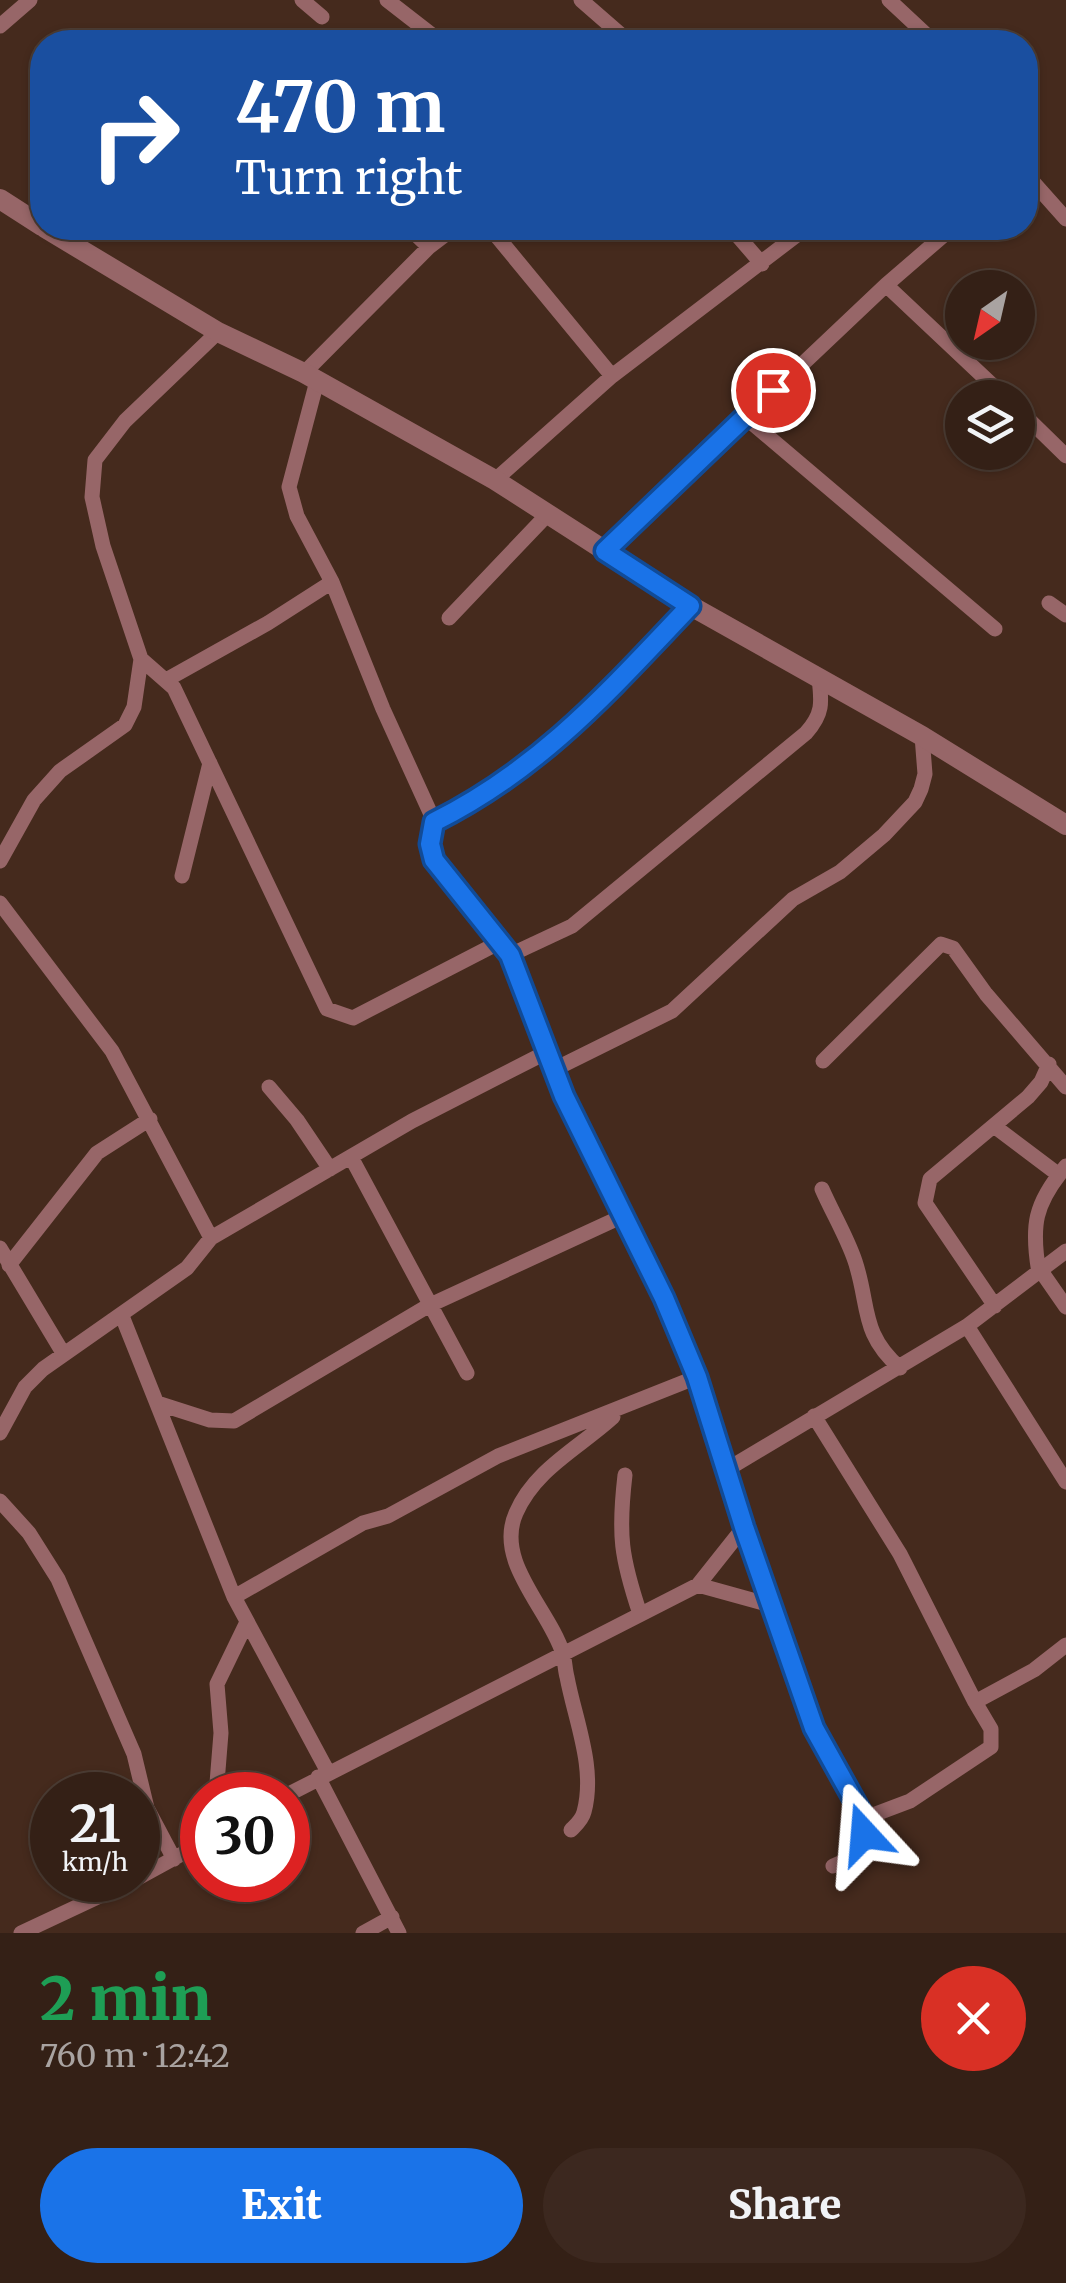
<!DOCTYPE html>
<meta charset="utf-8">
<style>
:root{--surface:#342016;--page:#3c281f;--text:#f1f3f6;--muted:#a9a3a1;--line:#4e3e35;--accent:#1a73e8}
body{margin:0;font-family:Merriweather,serif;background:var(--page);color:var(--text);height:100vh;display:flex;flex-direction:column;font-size:38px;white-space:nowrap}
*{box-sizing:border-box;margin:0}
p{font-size:32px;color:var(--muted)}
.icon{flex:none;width:55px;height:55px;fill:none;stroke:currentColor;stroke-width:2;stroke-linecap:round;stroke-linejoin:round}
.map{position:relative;height:1933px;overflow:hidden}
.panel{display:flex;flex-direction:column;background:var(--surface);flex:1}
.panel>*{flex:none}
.guide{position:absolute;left:30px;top:30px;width:1008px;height:210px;border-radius:40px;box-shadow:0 2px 8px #0004,0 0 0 2px var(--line);background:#1a4fa0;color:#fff;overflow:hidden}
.needle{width:65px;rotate:214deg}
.controls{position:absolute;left:945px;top:270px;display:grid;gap:20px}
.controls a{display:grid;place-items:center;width:90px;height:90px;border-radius:50%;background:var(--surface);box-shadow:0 2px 8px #0004,0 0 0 2px var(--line);font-size:50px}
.speed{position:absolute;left:30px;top:1772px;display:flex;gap:20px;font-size:50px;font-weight:700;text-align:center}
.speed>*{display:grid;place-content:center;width:130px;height:130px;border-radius:50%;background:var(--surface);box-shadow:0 2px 8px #0004,0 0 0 2px var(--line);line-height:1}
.speed small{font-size:25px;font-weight:400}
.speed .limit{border:15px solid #d22;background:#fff;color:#111}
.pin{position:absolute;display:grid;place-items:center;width:85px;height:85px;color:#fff;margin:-42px;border:5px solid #fff;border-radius:50%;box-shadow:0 2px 10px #0007}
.me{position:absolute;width:110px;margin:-55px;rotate:341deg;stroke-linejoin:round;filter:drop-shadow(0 0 8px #0008)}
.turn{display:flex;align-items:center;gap:35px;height:210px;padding:0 40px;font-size:45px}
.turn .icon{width:130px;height:130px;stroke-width:2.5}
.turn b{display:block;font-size:70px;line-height:85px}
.round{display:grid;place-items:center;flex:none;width:105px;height:105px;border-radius:52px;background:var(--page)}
.overview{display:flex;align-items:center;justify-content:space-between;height:170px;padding:0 40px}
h1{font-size:60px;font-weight:800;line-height:75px;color:#1e9e55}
.cta{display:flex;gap:20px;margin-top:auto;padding:20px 40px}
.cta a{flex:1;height:115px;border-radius:60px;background:var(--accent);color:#fff;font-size:40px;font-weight:800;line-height:115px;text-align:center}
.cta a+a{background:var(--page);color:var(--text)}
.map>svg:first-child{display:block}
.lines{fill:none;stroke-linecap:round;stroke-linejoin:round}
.minor{stroke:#976668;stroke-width:15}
.tertiary{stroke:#976668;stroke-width:20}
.route-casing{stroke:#114b97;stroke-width:25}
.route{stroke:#1a73e8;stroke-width:18}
</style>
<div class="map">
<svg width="1066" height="1933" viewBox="0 0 1066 1933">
<rect width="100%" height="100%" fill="#452a1d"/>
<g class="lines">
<path class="minor" d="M 302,0 L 322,17
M 387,0 L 441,42
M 581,0 L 628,41
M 889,0 L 934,42
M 0,26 L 30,0
M 1025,139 L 1030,154 L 1025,161
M 1025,173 L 1066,219
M 409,228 L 429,247
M 490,228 L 612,376
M 731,228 L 762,264
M 886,285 L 1006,398
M 304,373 L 429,247 L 454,228
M 317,381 L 289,487 L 297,516 L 332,582 L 383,709 L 434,821 L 430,844 L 434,860 L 510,955 L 574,1119 L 664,1298 L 697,1377 L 744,1527 L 814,1728 L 865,1818 L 860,1848 L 851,1858 L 833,1866
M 1018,409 L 1066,456
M 745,417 L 995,629
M 495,480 L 612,376 L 806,228
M 605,551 L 886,285 L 952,228
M 1049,603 L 1066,615
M 449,618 L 547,515
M 141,659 L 174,688 L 327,1009 L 353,1018 L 502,941
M 166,680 L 268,623 L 332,582
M 434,821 C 543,768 608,691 691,606
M 0,861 L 34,800 L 60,771 L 125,725 L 134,707 L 141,659 L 103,546 L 92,497 L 95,460 L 125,421 L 218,332
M 182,876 L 210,763
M 0,903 L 112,1051 L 211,1238
M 510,955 L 572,926 L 806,733 C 823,714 822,703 819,678
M 823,1061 L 941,944 L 953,948 L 986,994 L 1066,1087
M 553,1070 L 672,1011 L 793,899 L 840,872 L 884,835 L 915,802 L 921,789 L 925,774 L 922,736
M 269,1087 L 297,1120 L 330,1169
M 994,1126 L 1059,1175
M 351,1157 L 467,1373
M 822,1189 C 832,1212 847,1237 855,1261 C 870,1306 860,1333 900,1368
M 0,1248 L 63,1353
M 9,1265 L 97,1153 L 150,1119
M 1041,1271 L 1066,1307
M 1039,1273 C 1031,1226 1034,1204 1066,1166
M 995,1306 L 925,1203 L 930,1179 L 1028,1097 L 1041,1082 L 1049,1064
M 122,1316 L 234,1597 L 328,1772
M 967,1326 L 1066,1482
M 157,1403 L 210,1420 L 234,1421 L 428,1306 L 623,1216
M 814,1416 L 900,1554 L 975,1702 L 1034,1670 L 1066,1645
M 0,1433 L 25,1387 L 43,1369 L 187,1268 L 211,1238 L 412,1121 L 547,1052
M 726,1470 L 967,1326 L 1066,1251
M 625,1475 C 618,1535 621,1557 640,1614
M 0,1501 L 29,1533 L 58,1579 L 134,1754 L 147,1808 L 174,1859
M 698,1585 L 770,1605
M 234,1597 L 363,1523 L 388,1516 L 498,1456 L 697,1377
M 318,1777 L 399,1933
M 221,1795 L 217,1783 L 221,1733 L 217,1684 L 247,1622
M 287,1795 L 698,1585 L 744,1527
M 865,1818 L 910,1801 L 991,1747 L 991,1729 L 975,1702
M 571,1830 C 576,1825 582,1820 584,1812 C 596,1768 575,1720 567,1677 C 565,1670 565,1661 563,1654 C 550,1610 494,1562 516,1513 C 535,1469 579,1448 613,1417
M 138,1878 L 202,1843
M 21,1933 L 134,1880
M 363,1933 L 392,1917"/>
<path class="tertiary" d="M 0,199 L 42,226
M 45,228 L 218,332 L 304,373 L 495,480 L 691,606 L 922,736 L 1066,825"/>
</g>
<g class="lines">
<defs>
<path id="route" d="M 773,390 L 605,551 L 690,606 C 609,691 542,768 434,822 L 430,844 L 434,860 L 510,955 L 564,1096 L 664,1298 L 697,1377 L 744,1527 L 814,1728 L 864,1818 L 864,1834"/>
</defs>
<use href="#route" class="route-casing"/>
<use href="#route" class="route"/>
</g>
</svg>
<div class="controls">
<a><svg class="needle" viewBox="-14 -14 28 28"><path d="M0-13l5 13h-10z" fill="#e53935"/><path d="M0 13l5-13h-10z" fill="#a9a3a1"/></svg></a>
<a><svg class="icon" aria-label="layers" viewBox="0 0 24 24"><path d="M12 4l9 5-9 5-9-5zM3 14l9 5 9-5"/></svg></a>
</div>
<div class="speed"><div>21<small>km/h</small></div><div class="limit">30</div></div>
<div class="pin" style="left:773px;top:390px;background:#d93025"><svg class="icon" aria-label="arrive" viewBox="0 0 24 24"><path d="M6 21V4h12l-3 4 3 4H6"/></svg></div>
<svg class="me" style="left:864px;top:1834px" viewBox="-20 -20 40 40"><path d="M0-17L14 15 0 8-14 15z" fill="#1a73e8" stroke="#fff" stroke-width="4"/></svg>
<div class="guide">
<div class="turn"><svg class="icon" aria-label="right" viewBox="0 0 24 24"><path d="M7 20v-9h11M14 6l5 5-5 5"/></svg><div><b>470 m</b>Turn right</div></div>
</div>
</div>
<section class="panel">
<div class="overview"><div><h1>2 min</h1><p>760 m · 12:42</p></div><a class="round" style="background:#d93025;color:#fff"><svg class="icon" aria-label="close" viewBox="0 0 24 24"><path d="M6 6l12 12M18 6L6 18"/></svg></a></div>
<div class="cta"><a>Exit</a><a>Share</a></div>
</section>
